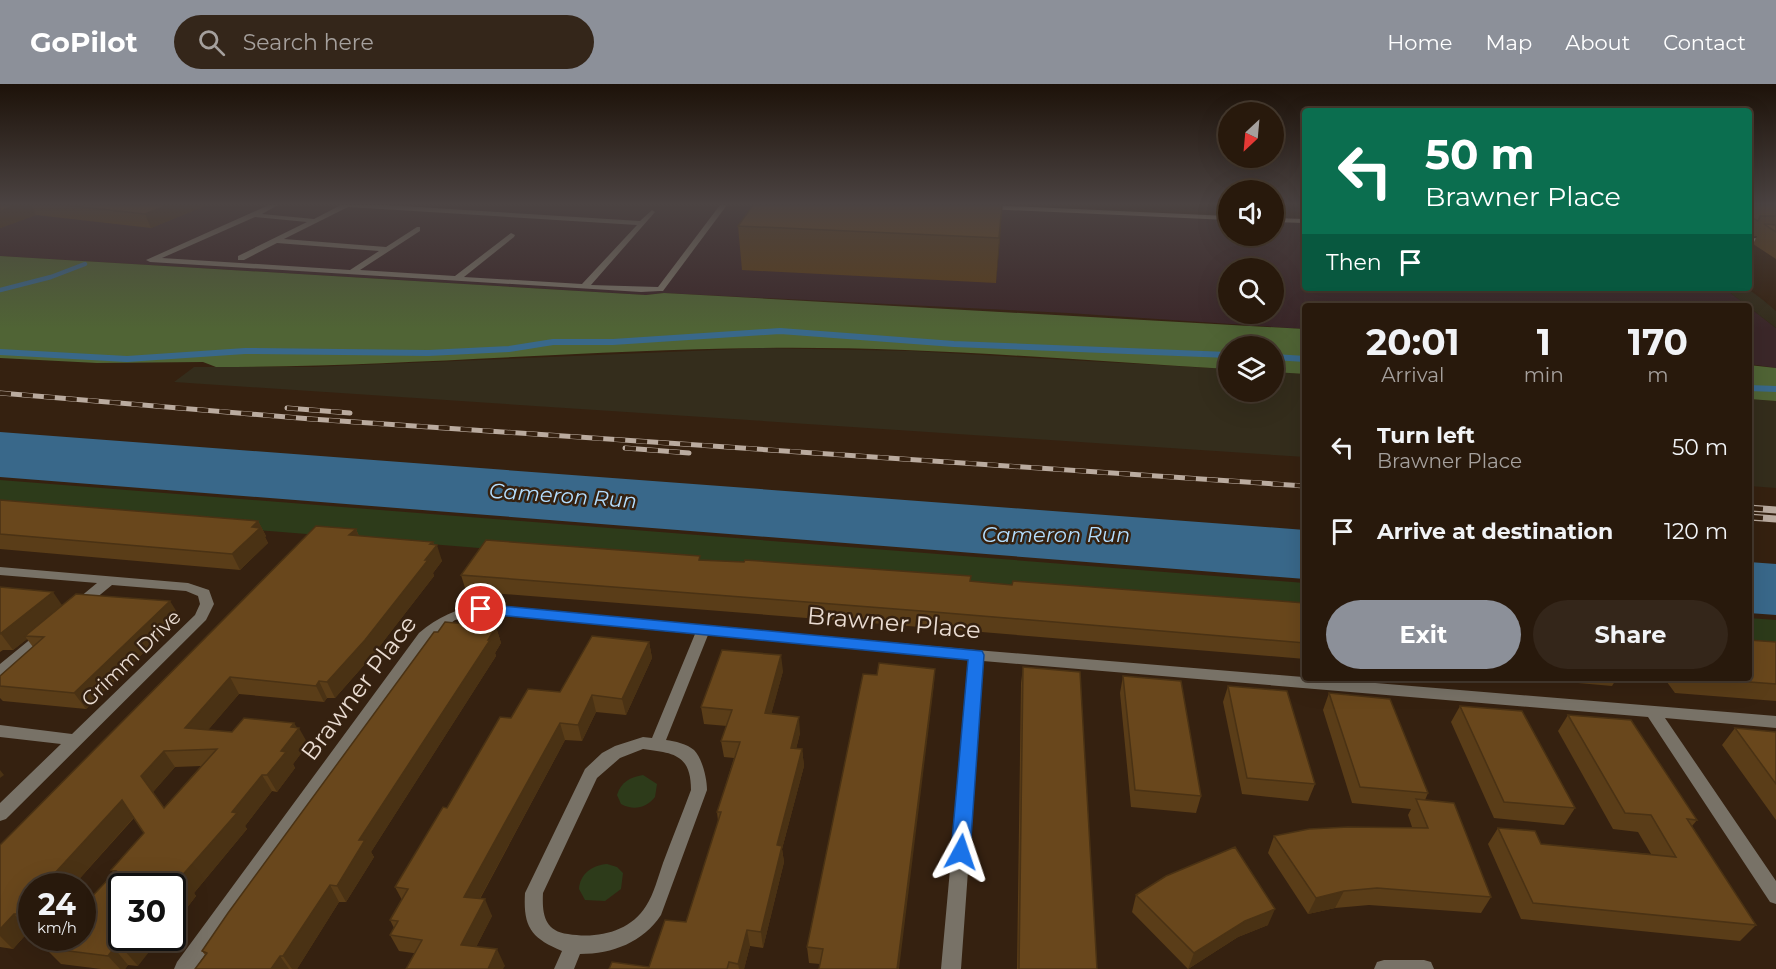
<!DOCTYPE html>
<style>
:root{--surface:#28190c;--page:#34261a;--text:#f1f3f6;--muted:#a5a09d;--line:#44382d;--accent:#8c9099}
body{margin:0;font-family:Montserrat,sans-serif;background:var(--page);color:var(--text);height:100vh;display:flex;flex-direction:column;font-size:22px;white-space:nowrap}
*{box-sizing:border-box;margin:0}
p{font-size:20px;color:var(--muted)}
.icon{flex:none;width:33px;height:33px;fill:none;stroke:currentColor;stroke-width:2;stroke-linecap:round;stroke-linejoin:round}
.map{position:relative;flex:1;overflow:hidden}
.side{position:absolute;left:1302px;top:219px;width:450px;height:378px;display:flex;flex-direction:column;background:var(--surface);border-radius:6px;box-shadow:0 6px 24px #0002,0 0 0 2px var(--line)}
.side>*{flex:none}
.guide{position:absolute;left:1302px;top:24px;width:450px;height:183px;border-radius:6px;box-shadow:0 6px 24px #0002,0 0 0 2px var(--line);background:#0b6e4f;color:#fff;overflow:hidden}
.needle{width:39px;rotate:206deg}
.tools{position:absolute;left:1218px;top:18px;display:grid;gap:12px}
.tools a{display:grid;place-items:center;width:66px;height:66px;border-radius:50%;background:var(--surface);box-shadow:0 6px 24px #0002,0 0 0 2px var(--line);font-size:30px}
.speed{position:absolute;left:18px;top:789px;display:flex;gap:12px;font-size:30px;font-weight:700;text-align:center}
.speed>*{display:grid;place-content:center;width:78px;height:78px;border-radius:50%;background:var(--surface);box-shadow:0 6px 24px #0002,0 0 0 2px var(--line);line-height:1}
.speed small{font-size:15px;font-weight:400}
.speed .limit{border:3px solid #111;border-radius:9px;background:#fff;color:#111}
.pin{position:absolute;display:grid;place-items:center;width:51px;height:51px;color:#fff;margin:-26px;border:3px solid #fff;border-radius:50%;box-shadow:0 2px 6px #0007}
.me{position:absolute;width:66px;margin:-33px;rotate:5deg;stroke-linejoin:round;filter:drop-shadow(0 0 4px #0008)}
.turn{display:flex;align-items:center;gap:21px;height:126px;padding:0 24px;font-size:27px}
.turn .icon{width:78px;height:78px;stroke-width:2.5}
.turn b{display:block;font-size:42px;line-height:51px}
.then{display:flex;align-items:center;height:57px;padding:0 24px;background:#0003;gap:12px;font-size:22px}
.eta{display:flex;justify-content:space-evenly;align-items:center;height:102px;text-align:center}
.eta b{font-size:36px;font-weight:700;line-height:42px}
.primary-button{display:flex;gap:12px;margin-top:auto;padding:12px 24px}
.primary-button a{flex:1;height:69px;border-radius:36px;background:var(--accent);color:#fff;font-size:24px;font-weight:700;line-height:69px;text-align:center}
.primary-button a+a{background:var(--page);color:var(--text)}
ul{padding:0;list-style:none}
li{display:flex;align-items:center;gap:18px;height:84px;padding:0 24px}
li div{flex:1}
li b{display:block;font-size:22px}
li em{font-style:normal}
header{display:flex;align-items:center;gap:36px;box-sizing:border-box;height:84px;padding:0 30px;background:var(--accent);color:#fff}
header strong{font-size:28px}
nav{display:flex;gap:33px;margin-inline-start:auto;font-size:21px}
.search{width:420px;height:54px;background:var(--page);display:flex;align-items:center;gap:15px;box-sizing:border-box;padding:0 21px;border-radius:33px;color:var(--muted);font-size:22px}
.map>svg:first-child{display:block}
.commercial{fill:#3b2729;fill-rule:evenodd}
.industrial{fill:#342d1c}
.green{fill:#2d3b1a}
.forest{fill:#506435}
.water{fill:#39688a}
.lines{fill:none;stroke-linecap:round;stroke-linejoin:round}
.stream-far1{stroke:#39688a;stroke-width:4.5}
.stream{stroke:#39688a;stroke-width:6}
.minor{fill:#787267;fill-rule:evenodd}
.secondary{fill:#a79e8b;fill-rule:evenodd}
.rail-far1-casing{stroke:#baab9f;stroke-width:5}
.rail-casing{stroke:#baab9f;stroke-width:7}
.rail-far1{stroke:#352110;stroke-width:4;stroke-dasharray:11;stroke-linecap:butt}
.rail{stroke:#352110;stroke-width:4.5;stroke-dasharray:14;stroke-linecap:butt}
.wall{fill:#5a3d18;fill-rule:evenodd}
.shaded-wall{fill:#4a3214}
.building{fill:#69471c;stroke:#4a3214;stroke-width:1.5;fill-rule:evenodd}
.route{fill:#1a73e8;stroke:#114b97;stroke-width:1.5}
.labels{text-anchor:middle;stroke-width:5;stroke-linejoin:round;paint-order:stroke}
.street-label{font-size:20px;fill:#eadcd2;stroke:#352110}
.water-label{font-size:21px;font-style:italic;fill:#b4deff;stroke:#352110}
.near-street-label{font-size:24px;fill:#eadcd2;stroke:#352110}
</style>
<header>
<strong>GoPilot</strong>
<div class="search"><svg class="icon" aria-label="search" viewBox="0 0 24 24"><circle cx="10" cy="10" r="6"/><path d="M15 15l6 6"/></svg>Search here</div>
<nav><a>Home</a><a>Map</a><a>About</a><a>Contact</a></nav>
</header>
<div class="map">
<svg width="1776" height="885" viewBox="0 0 1776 885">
<rect width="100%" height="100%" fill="#352110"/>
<path class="commercial" d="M 0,121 L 937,121 L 1228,134 L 1228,152 L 1274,152 L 1274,135 L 1305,137 L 1305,204 L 1724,204 L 1748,222 L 1305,222 L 1305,245 L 1068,229 L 664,209 L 646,211 L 0,172 ZM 1228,184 L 1274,184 L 1274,230 L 1228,230 Z
M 1749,223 L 1776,244 L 1776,284 L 1749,280 Z"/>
<path class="industrial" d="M 1724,204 L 1747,204 L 1763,216 L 1776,227 L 1776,244 Z
M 762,264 L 912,267 L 1228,285 L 1228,308 L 1274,308 L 1274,288 L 1305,290 L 1305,373 L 174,298 L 194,283 L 312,283 Z
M 1749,315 L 1776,317 L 1776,404 L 1749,402 Z"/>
<path class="green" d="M 0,396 L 1305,499 L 1305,531 L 0,425 Z
M 1749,534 L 1776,536 L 1776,570 L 1749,568 Z
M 643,691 L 657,700 L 655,713 C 646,724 634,727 621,720 L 617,711 C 621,698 630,693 643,691 Z
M 607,780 L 617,783 L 623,789 L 621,805 L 605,817 L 585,816 L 579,805 C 580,790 592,781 607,780 Z"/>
<path class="forest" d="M 0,172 L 646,211 L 664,209 L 1305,245 L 1305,290 L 1274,288 L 1274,262 L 1228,262 L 1228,285 C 1073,276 917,262 761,264 C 579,266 398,283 216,283 L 203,278 L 97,279 L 0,274 Z
M 1749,281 L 1776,284 L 1776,317 L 1749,315 Z"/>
<path class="water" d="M 0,348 L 1305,446 L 1305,495 L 0,393 Z
M 1749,478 L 1776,480 L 1776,531 L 1749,529 Z"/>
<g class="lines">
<path class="stream-far1" d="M 0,206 L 51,193 L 85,180"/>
<path class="stream" d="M 0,268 L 127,275 L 245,267 L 428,269 L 509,265 L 553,258 L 613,258 L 780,247 L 954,260 L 1228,271
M 1274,273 L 1305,275
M 1749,304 L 1776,305"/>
<path class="minor" d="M 269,121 L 278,121 L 262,130 L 314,135 L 341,121 L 386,121 L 640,137 L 652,126 L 655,128 L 591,201 L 658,203 L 720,121 L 727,121 L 663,207 L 660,207 L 641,208 L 150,178 L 146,176 ZM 348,123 L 349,123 L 637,141 L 582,200 L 464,193 L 514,153 L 515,151 L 511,149 L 455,192 L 360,186 L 420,147 L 420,143 L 417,143 L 386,163 L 284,155 ZM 255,133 L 307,138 L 238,172 L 238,176 L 244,176 L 277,159 L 379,167 L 350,186 L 162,174 Z
M 0,483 L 188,499 L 209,506 L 214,520 L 206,536 L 6,735 L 0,737 L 0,719 L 61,660 L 0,653 L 0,641 L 72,650 L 195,531 L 200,520 L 198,512 L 186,507 L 112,501 L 84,524 L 74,524 L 72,521 L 74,518 L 97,499 L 0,491 Z
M 481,521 L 976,566 L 1776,632 L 1776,644 L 1665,634 L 1776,797 L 1776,820 L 1770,818 L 1648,633 L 983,577 L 961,885 L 941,885 L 969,575 L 708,551 L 666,656 C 675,657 687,660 694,666 C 702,674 707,694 707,706 L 661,831 C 643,858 613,870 580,870 L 574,885 L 554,885 L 562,867 C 531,854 523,843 525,809 L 585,685 L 602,669 L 615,662 L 643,653 L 652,654 L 695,550 L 481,529 L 455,536 L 429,555 L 195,885 L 174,885 L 177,878 L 419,549 C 438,533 457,524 481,521 ZM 643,665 C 673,669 691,670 691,706 C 682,730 672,755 663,779 C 658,793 654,810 646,822 C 630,848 597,855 568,850 C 544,847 542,829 543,809 L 597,694 L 620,674 Z
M 43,547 L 48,549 L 50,552 L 48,555 L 5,592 L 0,593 L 0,580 L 38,549 Z
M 1384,876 L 1424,876 L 1431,878 L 1434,885 L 1374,885 L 1377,878 Z"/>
<path class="secondary" d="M 986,121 L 1228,132 L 1228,136 L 987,125 L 984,123 Z
M 1274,134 L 1305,135 L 1305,139 L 1274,138 Z
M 1749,154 L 1776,155 L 1776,159 L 1749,158 Z"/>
<defs>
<path id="rail-far1" d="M 0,309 L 311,335 L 1305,402
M 287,324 L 350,329
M 625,364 L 689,369"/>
<path id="rail" d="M 1749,424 L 1776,426
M 1749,433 L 1776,435"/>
</defs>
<use href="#rail-far1" class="rail-far1-casing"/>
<use href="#rail" class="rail-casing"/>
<use href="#rail-far1" class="rail-far1"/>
<use href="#rail" class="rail"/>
</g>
<path class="wall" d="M 0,121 L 207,121 L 151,144 L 36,131 L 0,144 Z
M 1002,121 L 996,199 L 742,186 L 738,142 Z
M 1749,121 L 1776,121 L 1776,175 L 1753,160 L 1757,152 L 1749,153 Z
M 0,416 L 258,437 L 266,452 L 265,453 L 268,459 L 240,486 L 0,465 Z
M 356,445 L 359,452 L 433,458 L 442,477 L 433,489 L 434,492 L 372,572 L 335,614 L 327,614 L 324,618 L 239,610 L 208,646 L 232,648 L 297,644 L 308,660 L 293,680 L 295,684 L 277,708 L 272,707 L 245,742 L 247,745 L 194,809 L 196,812 L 173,842 L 172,802 L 122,802 L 138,882 L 128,881 L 125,885 L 101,885 L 61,880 L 45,864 L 114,789 L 111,786 L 144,749 L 134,734 L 73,802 L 32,802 L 32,846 L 30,846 L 13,865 L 0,863 L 0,761 ZM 201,682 L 164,724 L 153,708 L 175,683 Z
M 701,476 L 1012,501 L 1305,519 L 1305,575 L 933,544 L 466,507 L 461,491 Z
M 0,503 L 62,521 L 180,533 L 86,625 L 3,617 L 0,614 L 0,592 L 33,563 L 27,555 L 13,566 L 3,566 L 0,568 Z
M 496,543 L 501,559 L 495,569 L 496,572 L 371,768 L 374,773 L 346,818 L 339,818 L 297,885 L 195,885 L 205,871 L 202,867 L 438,548 Z
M 649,558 L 652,574 L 626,631 L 596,628 L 582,657 L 565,656 L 480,815 L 492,832 L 476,863 L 505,882 L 399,867 L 390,851 L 394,844 L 390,836 L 402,816 L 395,803 L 447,724 L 511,634 L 560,608 Z
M 1776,558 L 1776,617 L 1675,609 L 1664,594 L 1749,594 Z
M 1023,583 L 1097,885 L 1017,885 L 1021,599 Z
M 783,587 L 771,630 L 800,649 L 796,665 L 802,665 L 804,682 L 782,765 L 784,778 L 763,864 L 750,862 L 744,885 L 609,885 L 649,883 L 686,838 L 718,737 L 717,728 L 734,674 L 724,673 L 721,657 L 727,642 L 704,640 L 701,623 Z
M 1123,592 L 1201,712 L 1196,729 L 1131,723 L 1120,609 Z
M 1522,594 L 1617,594 L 1612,602 Z
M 934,601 L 820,880 L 809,879 L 807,863 Z
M 1228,602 L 1315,700 L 1308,717 L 1242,710 L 1223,618 Z
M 1329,609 L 1428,709 L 1425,716 L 1491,813 L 1481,829 L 1369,821 L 1335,824 L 1308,830 L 1268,769 L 1274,752 L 1412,743 L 1408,731 L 1411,725 L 1352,719 L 1323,626 Z
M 1460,622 L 1575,724 L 1564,741 L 1494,734 L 1451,638 Z
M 1568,631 L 1697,736 L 1692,742 L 1756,841 L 1740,857 L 1521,835 L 1488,760 L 1498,744 L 1541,760 L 1651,770 L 1638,748 L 1613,745 L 1558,647 Z
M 1735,644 L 1776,648 L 1776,736 L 1722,661 Z
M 1136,811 L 1268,841 L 1238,853 L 1188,885 L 1132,828 Z"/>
<path class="shaded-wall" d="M 17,121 L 31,121 L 36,131 L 0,144 L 0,127 Z
M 168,121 L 207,121 L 151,144 L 145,130 Z
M 1002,121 L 1000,158 L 996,199 L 999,154 Z
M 258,437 L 266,452 L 265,453 L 268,459 L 240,486 L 232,470 L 252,443 Z
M 356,445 L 362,460 L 349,451 Z
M 433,458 L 435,463 L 437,461 L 442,477 L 433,489 L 434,492 L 372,572 L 335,614 L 327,598 Z
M 53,508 L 64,524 L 25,552 L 27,555 L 13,566 L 1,550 Z
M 170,517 L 180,533 L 86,625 L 74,609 Z
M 496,543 L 501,559 L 495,569 L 496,572 L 371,768 L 374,773 L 346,818 L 337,802 L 359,756 Z
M 649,558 L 652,574 L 626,631 L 622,615 Z
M 781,571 L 783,587 L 767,646 L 765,629 Z
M 935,585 L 934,601 L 899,885 L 897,885 Z
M 230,593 L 239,610 L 196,660 L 185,644 Z
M 319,597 L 327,614 L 324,618 L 316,602 Z
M 592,611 L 596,628 L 582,657 L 578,641 Z
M 799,633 L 800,649 L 792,681 L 791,664 Z
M 294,639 L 298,645 L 299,644 L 308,660 L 293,680 L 295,684 L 277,708 L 267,691 L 281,667 L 291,643 Z
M 560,639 L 565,656 L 472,829 L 464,813 Z
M 802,665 L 804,682 L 782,765 L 784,778 L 763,864 L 761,848 L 777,761 Z
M 164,667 L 175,683 L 153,708 L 141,692 Z
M 0,686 L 4,691 L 0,694 Z
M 262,691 L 272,707 L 245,742 L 247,745 L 194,809 L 196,812 L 173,842 L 172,810 L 179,795 Z
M 122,716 L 134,733 L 73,802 L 43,802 Z
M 330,801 L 339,818 L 297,885 L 292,885 L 283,872 Z
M 1344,807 L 1335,824 L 1308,830 L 1316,814 Z
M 32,815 L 32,844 L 18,830 Z
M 485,815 L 492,832 L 469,877 L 461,861 Z
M 1275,825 L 1268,841 L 1238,853 L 1188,885 L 1194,869 L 1245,837 Z
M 14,830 L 30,846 L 13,865 L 0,852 L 0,845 Z
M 747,846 L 750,862 L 744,885 L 739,885 L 738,880 Z
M 134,854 L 160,854 L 138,882 L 124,866 Z
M 114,864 L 128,881 L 125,885 L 120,885 L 108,872 Z
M 497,865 L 505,882 L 503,885 L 488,885 Z
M 280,872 L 289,885 L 271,885 Z"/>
<path class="building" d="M 0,121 L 17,121 L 0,127 Z
M 64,121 L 168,121 L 145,130 Z
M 753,121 L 1002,121 L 999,154 L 738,142 Z
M 1749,121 L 1776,121 L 1776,132 L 1760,132 L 1758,137 L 1749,131 Z
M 1764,140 L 1776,141 L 1776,148 Z
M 0,416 L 258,437 L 252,443 L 260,444 L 232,470 L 0,450 Z
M 316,442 L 356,445 L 349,451 L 433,458 L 430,460 L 437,461 L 425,476 L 428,476 L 365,556 L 327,598 L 319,597 L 316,602 L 230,593 L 185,644 L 232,648 L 244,634 L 294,639 L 291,643 L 299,644 L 281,667 L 286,668 L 267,691 L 262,691 L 232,728 L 237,729 L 179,795 L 184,796 L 172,810 L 172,802 L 122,802 L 122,854 L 134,854 L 124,866 L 114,864 L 108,872 L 45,864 L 55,854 L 82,854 L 82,823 L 116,787 L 111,786 L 144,749 L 122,716 L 43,802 L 32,802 L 32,815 L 18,830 L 14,830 L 0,845 L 0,761 ZM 217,665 L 164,724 L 141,692 L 164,667 Z
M 486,456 L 700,472 L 699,476 L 744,478 L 745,476 L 971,492 L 970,497 L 1012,501 L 1013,497 L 1305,519 L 1305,559 L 934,528 L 461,491 Z
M 0,503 L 53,508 L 0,550 Z
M 76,510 L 170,517 L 74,609 L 0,602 L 0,592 L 44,553 L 25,552 Z
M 445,538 L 496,543 L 488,556 L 490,556 L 359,756 L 365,756 L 337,802 L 330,801 L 283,872 L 280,872 L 271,885 L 195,885 L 207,869 L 202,867 L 228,829 L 434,548 L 438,548 Z
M 592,552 L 649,558 L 622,615 L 592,611 L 578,641 L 560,639 L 464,813 L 485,815 L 461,861 L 497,865 L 488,885 L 406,885 L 422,856 L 390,851 L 398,837 L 390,836 L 408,805 L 395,803 L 443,723 L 447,724 L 500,633 L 511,634 L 528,605 L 560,608 Z
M 1749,556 L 1776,558 L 1776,600 L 1697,594 L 1749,594 Z
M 722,566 L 781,571 L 765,629 L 799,633 L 791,664 L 802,665 L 777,761 L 782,762 L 761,848 L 747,846 L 738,880 L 729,878 L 727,885 L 609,885 L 612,878 L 649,883 L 665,836 L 686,838 L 721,728 L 717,728 L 740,658 L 721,657 L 732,626 L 701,623 Z
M 879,579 L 935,585 L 897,885 L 819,885 L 823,865 L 807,863 L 863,590 L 877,591 Z
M 1023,583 L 1080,588 L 1097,885 L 1019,885 Z
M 1123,592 L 1181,597 L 1201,712 L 1135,706 Z
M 1228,602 L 1287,607 L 1315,700 L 1247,694 Z
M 1329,609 L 1390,615 L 1428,709 L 1360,703 Z
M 1460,622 L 1522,627 L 1575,724 L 1504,718 Z
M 1568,631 L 1631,636 L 1697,736 L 1687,735 L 1756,841 L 1533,819 L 1498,744 L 1535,747 L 1541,760 L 1676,773 L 1651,731 L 1625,729 Z
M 1735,644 L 1776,648 L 1776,700 Z
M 1416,715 L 1454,719 L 1491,813 L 1377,804 L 1344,807 L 1316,814 L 1274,752 L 1309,745 L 1348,743 L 1428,744 Z
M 1235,763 L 1275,825 L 1245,837 L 1194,869 L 1136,811 L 1166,792 Z"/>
<linearGradient id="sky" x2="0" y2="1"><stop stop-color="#1d1209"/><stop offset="0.49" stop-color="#4b4342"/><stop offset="1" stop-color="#4b4342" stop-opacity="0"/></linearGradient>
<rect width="1776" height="245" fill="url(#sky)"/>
<path class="route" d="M 481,520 L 982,567 L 984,571 L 970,768 L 968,774 L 961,776 L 954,774 L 951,768 L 968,576 L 476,529 L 474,525 L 476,522 Z"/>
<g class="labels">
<g class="street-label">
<text transform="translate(131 574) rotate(-44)" y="7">Grimm Drive</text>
</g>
<g class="water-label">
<text transform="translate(563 412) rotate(4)" y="7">Cameron Run</text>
<text x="1056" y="458">Cameron Run</text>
</g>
<g class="near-street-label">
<text transform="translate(894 539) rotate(5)" y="8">Brawner Place</text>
<text transform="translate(359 604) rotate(-53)" y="8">Brawner Place</text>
</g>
</g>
</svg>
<div class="tools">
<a><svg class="needle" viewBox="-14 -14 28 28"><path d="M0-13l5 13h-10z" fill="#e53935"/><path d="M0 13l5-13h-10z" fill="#a5a09d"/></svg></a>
<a><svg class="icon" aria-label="sound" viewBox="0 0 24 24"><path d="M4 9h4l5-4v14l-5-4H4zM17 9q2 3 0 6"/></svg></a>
<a><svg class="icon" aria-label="search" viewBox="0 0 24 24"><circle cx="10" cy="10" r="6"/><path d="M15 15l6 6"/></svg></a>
<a><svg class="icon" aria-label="layers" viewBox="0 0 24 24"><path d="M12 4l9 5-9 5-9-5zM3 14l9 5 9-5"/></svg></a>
</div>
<div class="speed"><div>24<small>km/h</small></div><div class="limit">30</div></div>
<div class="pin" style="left:481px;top:525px;background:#d93025"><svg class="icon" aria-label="arrive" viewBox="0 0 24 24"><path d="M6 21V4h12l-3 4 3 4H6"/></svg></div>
<svg class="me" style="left:961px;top:768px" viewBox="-20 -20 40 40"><path d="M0-17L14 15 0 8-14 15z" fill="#1a73e8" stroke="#fff" stroke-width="4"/></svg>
<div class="guide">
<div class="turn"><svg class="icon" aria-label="left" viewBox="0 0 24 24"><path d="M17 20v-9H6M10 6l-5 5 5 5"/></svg><div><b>50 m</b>Brawner Place</div></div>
<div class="then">Then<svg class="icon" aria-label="arrive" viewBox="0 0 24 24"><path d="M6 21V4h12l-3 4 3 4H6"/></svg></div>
</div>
<section class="side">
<div class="eta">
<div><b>20:01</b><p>Arrival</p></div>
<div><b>1</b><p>min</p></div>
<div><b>170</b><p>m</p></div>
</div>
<ul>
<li><svg class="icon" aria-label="left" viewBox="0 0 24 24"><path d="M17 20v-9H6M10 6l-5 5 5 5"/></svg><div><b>Turn left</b><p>Brawner Place</p></div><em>50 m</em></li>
<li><svg class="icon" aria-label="arrive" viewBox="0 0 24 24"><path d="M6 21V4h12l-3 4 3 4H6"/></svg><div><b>Arrive at destination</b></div><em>120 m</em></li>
</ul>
<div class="primary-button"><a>Exit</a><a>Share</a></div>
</section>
</div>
